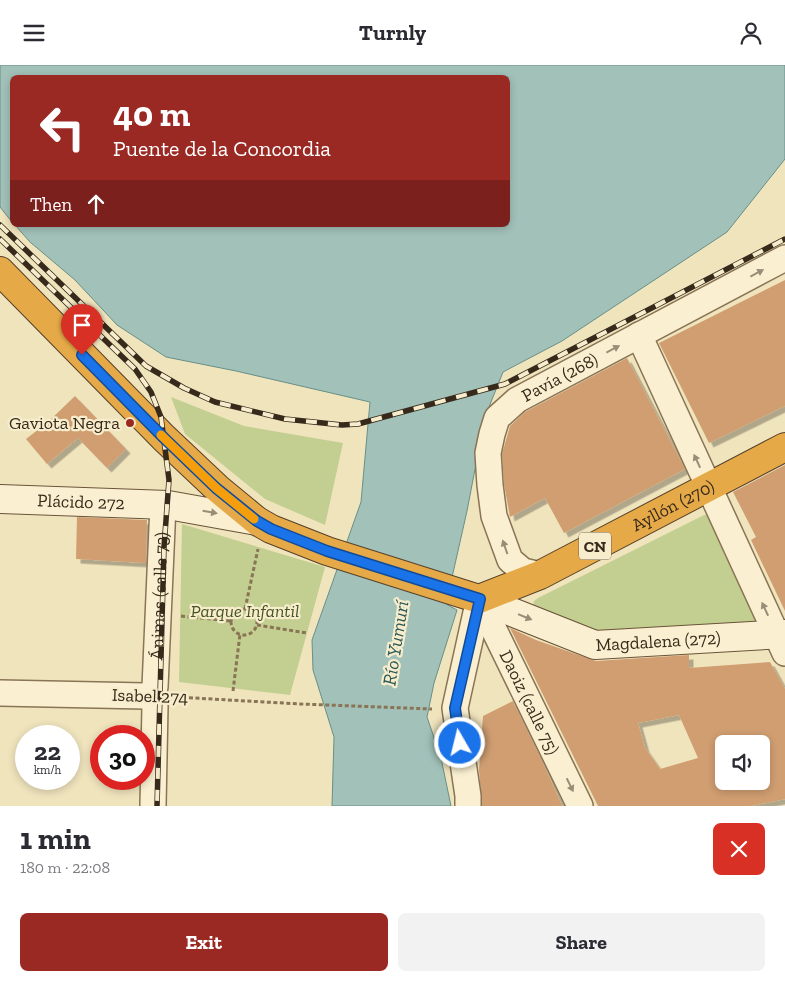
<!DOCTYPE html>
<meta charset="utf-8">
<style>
:root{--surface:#fff;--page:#f2f2f3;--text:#2b2b33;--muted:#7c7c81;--accent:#9a2923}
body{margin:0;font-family:"Zilla Slab",serif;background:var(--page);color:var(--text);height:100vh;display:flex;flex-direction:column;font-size:19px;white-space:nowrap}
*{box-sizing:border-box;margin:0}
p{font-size:16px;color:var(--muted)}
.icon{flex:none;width:28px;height:28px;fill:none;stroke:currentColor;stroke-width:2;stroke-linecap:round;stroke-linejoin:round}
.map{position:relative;height:741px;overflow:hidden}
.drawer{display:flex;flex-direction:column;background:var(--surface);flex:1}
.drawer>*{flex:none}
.hud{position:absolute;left:10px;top:10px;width:500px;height:152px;border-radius:8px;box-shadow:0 2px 8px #0003;background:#9a2923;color:#fff;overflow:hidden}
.tools{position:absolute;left:715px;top:670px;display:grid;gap:10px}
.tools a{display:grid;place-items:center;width:55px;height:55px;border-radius:8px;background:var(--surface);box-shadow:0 2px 8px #0003;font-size:25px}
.speed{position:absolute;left:15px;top:660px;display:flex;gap:10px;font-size:25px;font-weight:700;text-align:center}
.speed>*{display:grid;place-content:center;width:65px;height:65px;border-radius:50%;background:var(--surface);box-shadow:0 2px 8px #0003;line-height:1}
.speed small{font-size:12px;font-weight:400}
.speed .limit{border:8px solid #d22;background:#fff;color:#111}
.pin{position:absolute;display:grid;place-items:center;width:42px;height:42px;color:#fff;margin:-51px -21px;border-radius:50% 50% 50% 0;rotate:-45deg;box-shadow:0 0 5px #0007}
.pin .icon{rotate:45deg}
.me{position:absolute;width:55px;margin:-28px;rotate:352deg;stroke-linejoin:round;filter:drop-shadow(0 0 4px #0008)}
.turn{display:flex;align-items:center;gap:18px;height:105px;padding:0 20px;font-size:22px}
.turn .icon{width:65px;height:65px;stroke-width:2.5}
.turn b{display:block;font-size:35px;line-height:42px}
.then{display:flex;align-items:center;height:48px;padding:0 20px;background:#0003;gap:10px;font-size:19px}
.round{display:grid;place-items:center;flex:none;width:52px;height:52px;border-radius:8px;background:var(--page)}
.overview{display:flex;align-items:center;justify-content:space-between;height:85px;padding:0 20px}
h1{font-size:30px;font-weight:700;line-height:38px}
.action{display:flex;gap:10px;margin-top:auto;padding:10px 20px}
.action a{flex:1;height:58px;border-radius:8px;background:var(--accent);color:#fff;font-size:20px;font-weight:700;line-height:58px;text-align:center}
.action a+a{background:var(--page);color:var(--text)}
header{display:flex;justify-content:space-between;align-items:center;height:65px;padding:0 20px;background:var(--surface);font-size:22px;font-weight:700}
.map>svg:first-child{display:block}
.green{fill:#c3ce91}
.water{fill:#a1c1b9;stroke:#688f88}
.building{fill:#d09e71;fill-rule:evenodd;filter:url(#shadow)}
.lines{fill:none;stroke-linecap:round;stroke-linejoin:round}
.street-casing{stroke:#897456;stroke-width:28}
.secondary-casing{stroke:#6a5439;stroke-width:30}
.highway-casing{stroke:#56412a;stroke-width:30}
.path{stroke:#897456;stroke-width:3;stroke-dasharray:4 2.5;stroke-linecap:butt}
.street{stroke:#faf0d1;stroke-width:25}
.secondary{stroke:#faf0d1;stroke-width:28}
.highway{stroke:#e5a948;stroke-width:28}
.rail-casing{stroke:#372a1b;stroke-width:5.5}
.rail{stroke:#f7edcd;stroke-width:4;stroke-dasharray:11;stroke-linecap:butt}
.oneway{fill:#988d76}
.route-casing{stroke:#114b97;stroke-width:12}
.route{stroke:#1a73e8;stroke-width:9}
.slow{stroke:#f59e0b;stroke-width:9}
.poi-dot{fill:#9a2923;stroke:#f7edcd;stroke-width:2}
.labels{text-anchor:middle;stroke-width:4.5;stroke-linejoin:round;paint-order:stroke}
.shield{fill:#f7edcd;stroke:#716450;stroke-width:1}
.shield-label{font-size:16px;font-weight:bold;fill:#372a1b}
.street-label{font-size:18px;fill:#372a1b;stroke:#f7edcd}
.poi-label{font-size:18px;fill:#372a1b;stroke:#f7edcd;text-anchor:end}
.park-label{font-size:18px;font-style:italic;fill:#455521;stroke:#f7edcd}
.water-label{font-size:19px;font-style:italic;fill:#295857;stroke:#f7edcd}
</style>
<header><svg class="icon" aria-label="menu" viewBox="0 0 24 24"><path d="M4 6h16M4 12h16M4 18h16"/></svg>Turnly<svg class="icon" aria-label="person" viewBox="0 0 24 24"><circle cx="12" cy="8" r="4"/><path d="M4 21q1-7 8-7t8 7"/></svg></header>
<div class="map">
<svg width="785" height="741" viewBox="0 0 785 741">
<defs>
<filter id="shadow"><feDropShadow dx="4.5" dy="4.5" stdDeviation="0" flood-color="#0004"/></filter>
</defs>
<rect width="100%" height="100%" fill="#f0e4bd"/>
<path class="green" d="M 171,332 L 244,361 L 343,378 L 325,460 L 265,434 L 185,369 Z
M 709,449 L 757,553 L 755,558 L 597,568 L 533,541 L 534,536 L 538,533 L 704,450 Z
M 182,459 L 325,502 L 290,630 L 179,617 Z"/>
<path class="water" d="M 0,0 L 785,0 L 785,94 L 727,167 L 562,276 L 503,307 L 485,352 L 467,446 L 446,539 L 457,545 L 434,618 L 427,652 L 441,693 L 451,741 L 332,741 L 334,672 L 313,605 L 312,575 L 361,437 L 370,337 L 236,306 L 166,292 L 117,260 L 75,215 L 30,177 L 15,160 L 508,160 L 508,12 L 12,12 L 12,157 L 0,142 Z"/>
<path class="building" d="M 785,215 L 785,341 L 709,378 L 659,278 Z
M 627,293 L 685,404 L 564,468 L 545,433 L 510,452 L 504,419 L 502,389 L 510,361 L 525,347 Z
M 75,331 L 126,384 L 107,403 L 78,373 L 47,399 L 26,374 L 48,357 Z
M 785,400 L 785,546 L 751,475 L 756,472 L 733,427 Z
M 77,452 L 147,455 L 146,498 L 76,494 Z
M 510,563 L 536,575 L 596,596 L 689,590 L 689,603 L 770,597 L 785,624 L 785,734 L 751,741 L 598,741 ZM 679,650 L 698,693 L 660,704 L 645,683 L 638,658 ZM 724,679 L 761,679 L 761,716 L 724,716 Z
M 513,636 L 543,698 L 562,741 L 482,741 L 479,705 L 483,651 Z"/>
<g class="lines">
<defs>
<g id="street">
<path d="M 639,270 L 785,588"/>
<path id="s1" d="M 540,510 L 523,506 L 510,495 L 494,451 L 490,420 L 488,388 L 492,369 L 497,353 L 517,335 L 785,193"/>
<path id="s2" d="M 479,534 L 580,741"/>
<path id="s3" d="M 155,622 L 163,440"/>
<path d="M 0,628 L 145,631"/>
<path d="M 153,741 L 155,641"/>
<path d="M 468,741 L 468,731 L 455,643 L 479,534"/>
</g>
<g id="secondary">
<path id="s4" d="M 0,434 L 168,440 L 257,456"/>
<path id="s5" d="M 479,534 L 595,580 L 785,569"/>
</g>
<g id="highway">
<path id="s6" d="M 0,206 L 164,373 L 217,423 L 257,456 L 271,464 L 327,486 L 479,534 L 540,510 L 785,382"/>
</g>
</defs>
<use href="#street" class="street-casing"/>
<use href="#secondary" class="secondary-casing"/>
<use href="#highway" class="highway-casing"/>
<path class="path" d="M 245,544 L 258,484
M231 557a13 13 0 1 1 26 0a13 13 0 1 1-26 0Z
M 181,551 L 231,556
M 257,560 L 307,568
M 233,626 L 240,569
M 176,632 L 300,639 L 432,644"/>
<use href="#street" class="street"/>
<use href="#secondary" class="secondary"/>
<use href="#highway" class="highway"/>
<defs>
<path id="rail" d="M 0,160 L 146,301 L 184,323 L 215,337 L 285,354 L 342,360 L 358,359 L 505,319 L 785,174
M 0,174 L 135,304 L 151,327 L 161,352 L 169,415 L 164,482 L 157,741"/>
</defs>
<use href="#rail" class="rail-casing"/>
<use href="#rail" class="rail"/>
</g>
<defs><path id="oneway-solid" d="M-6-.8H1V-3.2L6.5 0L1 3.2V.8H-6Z" transform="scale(1.25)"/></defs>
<g class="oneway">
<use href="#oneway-solid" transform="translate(757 208) rotate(-28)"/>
<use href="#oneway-solid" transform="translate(613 284) rotate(-28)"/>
<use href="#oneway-solid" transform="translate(697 396) rotate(-115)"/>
<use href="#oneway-solid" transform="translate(210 447) rotate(10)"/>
<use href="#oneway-solid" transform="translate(505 482) rotate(-109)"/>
<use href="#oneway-solid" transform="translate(765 544) rotate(-115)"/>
<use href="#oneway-solid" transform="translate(525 552) rotate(22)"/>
<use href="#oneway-solid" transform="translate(570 720) rotate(64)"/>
</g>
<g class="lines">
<defs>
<path id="route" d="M 82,290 L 164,373 L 216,423 L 257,456 L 271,464 L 327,486 L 480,534 L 455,643 L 460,678"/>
</defs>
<use href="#route" class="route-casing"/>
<use href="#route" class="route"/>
<path class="slow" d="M 161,370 L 216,423 L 254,454"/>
</g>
<circle class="poi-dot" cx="130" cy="358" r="5"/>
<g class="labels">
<rect class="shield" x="579" y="467.5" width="32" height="27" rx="4"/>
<g class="shield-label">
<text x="595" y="487">CN</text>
</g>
<g class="street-label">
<text dy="6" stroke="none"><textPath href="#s1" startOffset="256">Pavía (268)</textPath></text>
<text dy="6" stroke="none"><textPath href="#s4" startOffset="81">Plácido 272</textPath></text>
<text dy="6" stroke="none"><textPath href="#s6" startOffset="810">Ayllón (270)</textPath></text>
<text dy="6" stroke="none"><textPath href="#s3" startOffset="91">Ánimas (calle 73)</textPath></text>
<text dy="6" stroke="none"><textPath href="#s5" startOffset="188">Magdalena (272)</textPath></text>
<text transform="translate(150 631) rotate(2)" y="6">Isabel 274</text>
<text dy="6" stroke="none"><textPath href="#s2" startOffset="115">Daoiz (calle 75)</textPath></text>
</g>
<g class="poi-label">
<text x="120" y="364">Gaviota Negra</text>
</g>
<g class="park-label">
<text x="245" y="552">Parque Infantil</text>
</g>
<g class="water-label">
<text transform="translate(395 578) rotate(-81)" y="7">Río Yumurí</text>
</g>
</g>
</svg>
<div class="tools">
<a><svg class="icon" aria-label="sound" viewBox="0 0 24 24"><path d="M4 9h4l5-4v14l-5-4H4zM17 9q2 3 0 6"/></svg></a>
</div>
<div class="speed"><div>22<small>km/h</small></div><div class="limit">30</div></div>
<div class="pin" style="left:82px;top:290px;background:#d93025"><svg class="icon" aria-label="arrive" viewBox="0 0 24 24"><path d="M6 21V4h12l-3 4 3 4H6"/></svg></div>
<svg class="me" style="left:460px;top:678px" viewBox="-20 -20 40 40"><circle r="17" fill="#1a73e8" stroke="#fff" stroke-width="3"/><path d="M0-11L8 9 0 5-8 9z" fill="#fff"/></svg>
<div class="hud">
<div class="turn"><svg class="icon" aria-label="left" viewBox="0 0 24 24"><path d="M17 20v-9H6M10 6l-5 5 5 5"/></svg><div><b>40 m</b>Puente de la Concordia</div></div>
<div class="then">Then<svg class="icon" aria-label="ahead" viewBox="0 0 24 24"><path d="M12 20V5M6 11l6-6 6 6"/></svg></div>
</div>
</div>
<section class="drawer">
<div class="overview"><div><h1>1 min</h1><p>180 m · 22:08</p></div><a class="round" style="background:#d93025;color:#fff"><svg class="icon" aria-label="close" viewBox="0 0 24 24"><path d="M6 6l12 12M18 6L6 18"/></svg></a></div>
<div class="action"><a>Exit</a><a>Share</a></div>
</section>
